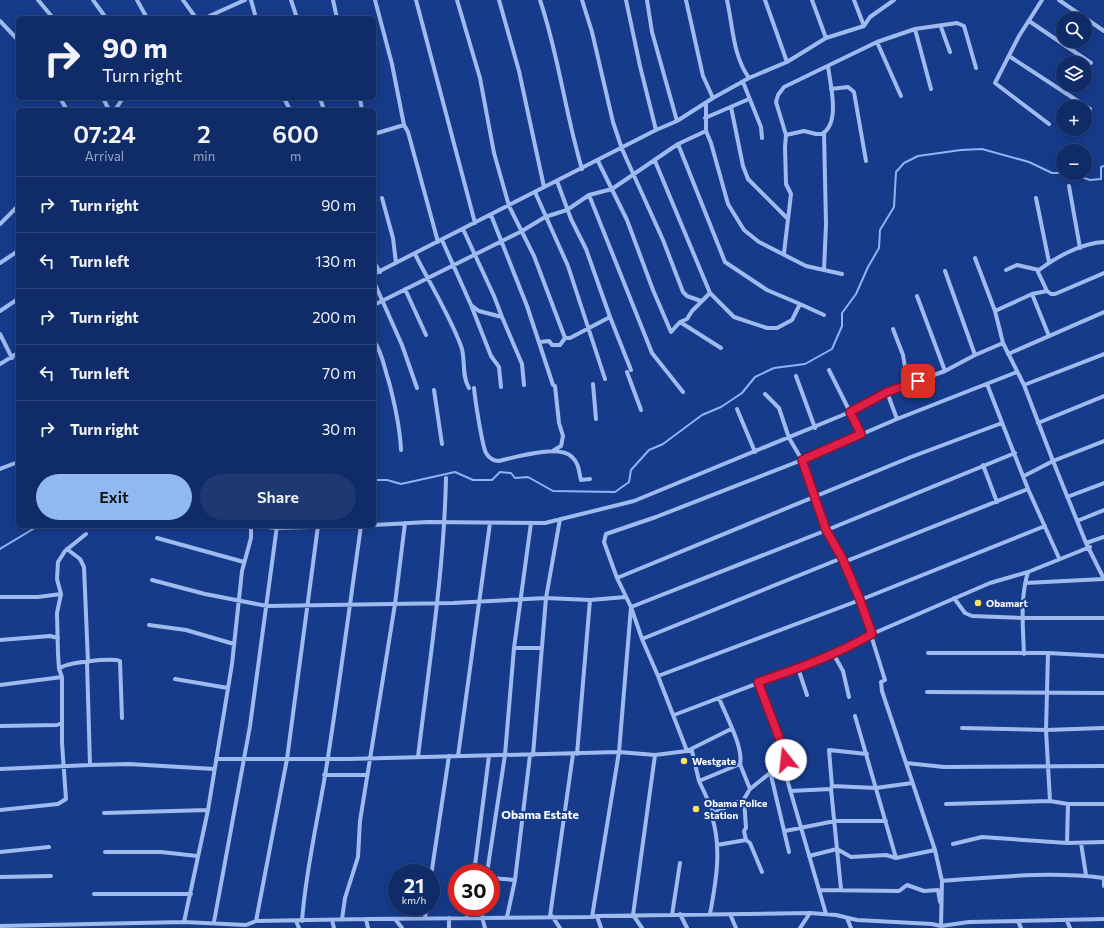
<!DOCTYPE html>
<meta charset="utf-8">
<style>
:root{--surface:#102c68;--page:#1e3871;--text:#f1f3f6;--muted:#9ca7c0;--line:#30487c;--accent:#90b9f0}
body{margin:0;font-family:Commissioner,sans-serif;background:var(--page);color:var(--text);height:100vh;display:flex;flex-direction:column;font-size:15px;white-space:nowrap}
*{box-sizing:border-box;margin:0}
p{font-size:13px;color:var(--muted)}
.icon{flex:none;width:22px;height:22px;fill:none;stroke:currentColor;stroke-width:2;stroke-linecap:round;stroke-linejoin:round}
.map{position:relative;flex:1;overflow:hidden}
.drawer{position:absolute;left:16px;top:108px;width:360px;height:420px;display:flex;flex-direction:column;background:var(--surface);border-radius:6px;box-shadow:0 2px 10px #0003,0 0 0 1px var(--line)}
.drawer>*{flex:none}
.guide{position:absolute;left:16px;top:16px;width:360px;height:84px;border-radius:6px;box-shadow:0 2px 10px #0003,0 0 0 1px var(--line);background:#102c68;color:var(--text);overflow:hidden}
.controls{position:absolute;left:1056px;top:12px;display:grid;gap:8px}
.controls a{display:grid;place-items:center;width:36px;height:36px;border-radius:50%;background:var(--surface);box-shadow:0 2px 10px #0003,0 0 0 1px var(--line);font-size:20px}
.speed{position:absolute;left:388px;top:864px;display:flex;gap:8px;font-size:20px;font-weight:700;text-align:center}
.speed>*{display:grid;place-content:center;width:52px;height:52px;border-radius:50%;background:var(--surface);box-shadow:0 2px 10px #0003,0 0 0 1px var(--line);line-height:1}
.speed small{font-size:10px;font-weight:400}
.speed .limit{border:6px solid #d22;background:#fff;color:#111}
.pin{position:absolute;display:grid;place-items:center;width:34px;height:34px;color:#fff;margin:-17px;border-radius:8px;box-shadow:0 2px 6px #0006}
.me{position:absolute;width:44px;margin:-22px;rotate:344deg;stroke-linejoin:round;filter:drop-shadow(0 0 3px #0008)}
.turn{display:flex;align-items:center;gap:14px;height:84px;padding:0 20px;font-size:18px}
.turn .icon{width:52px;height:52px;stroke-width:2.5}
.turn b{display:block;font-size:28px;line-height:34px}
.eta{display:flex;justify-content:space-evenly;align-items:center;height:68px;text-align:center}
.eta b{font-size:24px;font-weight:600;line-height:28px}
.button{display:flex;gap:8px;margin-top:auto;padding:8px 20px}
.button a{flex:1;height:46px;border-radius:24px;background:var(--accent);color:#111;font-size:16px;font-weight:600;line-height:46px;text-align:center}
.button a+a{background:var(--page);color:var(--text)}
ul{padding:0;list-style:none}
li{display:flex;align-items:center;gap:12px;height:56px;padding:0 20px;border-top:1px solid var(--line)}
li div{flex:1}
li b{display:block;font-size:15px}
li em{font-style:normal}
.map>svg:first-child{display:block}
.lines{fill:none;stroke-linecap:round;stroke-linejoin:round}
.stream{stroke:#91b3f2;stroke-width:2}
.street{stroke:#9fbaef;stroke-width:4}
.route-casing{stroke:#92132f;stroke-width:10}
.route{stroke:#e11d48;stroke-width:7}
.poi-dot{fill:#ffe35d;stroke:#163b8b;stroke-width:1.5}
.labels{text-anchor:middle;stroke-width:4;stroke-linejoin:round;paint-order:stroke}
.poi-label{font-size:10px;font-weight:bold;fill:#fff;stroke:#163b8b;text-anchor:start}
.quarter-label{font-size:12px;font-weight:bold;fill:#fff;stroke:#163b8b}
</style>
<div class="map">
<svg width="1104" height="928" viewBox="0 0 1104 928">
<rect width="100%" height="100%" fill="#163b8b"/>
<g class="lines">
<path class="stream" d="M 374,480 L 387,480 L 401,484 L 455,472 L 473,480 L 492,480 L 500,472 L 511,473 L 515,478 L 528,477 L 553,491 L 615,492 L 629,482 L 631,470 L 649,450 L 663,444 L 702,415 L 721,407 L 742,393 L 755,377 L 774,368 L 805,364 L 832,349 L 842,326 L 842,313 L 856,294 L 868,267 L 879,248 L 880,230 L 894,207 L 896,172 L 904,163 L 918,156 L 961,150 L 982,149 L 1029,162 L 1052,173 L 1070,173 L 1090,180 L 1101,179 L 1101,167 L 1104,166
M 0,549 L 38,526"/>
<path class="street" d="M 38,0 L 53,18
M 93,0 L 106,18
M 137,0 L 147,18
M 183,0 L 196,18
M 251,0 L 256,18
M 291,0 L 297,18
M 333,0 L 337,18
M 375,0 L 392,64 L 404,125 L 408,132 L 438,242
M 416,0 L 475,223
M 457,0 L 480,78 L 494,153 L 509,206 L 534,256 L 565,338
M 499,0 L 519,71 L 544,187
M 540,0 C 559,56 565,113 582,169
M 582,0 L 592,32 L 613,122 L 622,149 L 663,240 L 683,292 L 687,296 L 701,301
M 626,0 L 640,66 L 656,130
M 647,0 L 652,32 L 677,121
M 686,0 L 703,76 L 713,98
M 727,0 C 733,27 733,56 749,78
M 765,0 L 787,62
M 812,0 L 826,38
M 854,0 L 864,26
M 1042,0 L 1019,36 L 995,83 L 1049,124
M 1059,0 L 1104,31
M 205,18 L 245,0
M 0,21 L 18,40
M 1029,21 L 1091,63
M 941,27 L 950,52
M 915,29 L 931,89
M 877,42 L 901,96
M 1009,56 L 1090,109
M 743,82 L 761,127 L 762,138
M 831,89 L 848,87 L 854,92 L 866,161
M 60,98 L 67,110
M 103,98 L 109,110
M 284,98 L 290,110
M 320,98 L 324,110
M 360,98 L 362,110
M 731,107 L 743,166 L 748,179 L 788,219
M 115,110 L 123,98
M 705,118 L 749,99
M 706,131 L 706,103
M 374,134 L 404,125
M 786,135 L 804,131 L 816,134 L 822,134 C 841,123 830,84 828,66
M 678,144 L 725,262 L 767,290 L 800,304
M 598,161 L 627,220 L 653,290 L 671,332 L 680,322 L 687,319 L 692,311 L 710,293 L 734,317 L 767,328 L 777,328 L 792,320 L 800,304 L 824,315
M 655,161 L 710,293
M 557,181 L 571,219 L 586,249 L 610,317 L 631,370
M 1069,186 L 1080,248
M 535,192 L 568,266 L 605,379
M 382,198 L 393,238 L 396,263
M 1036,198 L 1049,262
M 491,215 L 527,306 L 553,385
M 0,224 L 18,206
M 463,229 L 494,296 L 502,317
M 442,240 L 471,305 L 479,311 L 502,317 L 522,364 L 524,385
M 784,253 L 791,194 L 786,184 L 785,147 L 786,135 L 776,102 L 778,95 L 784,87 L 877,42 L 915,29 L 957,23 L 964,26 L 976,68
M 415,254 C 430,284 449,314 461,346 C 466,359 461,375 469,388
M 975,258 L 995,311 L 1003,343 L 1024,385 L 1053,461 L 1086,543 L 1104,579
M 374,262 L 380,272
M 0,263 L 18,251
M 824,270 L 826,224 L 824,132
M 1006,270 L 1017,265 L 1039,270 C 1056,257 1082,243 1104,242
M 945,271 L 975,355
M 374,274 L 656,130 L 677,121 L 713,98 L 749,78 L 787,62 L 826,38 L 864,26 L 870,17 L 894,0
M 374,282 L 402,345 L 417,388
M 405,289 L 426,335
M 1047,291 L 1051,294 L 1055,294 L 1104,273
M 1032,294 L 1049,336
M 917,296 L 945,371
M 374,305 L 522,231 L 545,217 L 567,210 L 589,195
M 471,305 L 491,356 L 499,367 L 501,387
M 0,311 L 18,299
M 995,311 L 1032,294 L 1047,291 L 1038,272 L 1039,270
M 680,322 L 721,348
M 893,329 L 903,355 L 908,384
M 0,334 L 12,358
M 374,341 C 383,354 384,368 389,382 C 395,405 400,427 401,450
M 540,342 L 549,341 L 552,345 L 560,345 L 565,338 L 570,338 L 610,317
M 1008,354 L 1104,312
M 0,364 L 18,353
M 829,370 L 861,434
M 627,372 L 641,410
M 796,376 L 815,428
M 593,384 L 596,419
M 987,384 L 1028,489 L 1059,558
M 1024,385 L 1104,354
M 474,388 C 475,399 482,445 486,453 C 489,458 494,461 499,461 C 516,457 559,444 572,457 C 579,463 579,472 581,480 L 590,479
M 434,390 L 442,444
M 683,392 L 652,353 L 589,195 L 612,189 L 678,144 L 706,131 L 711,143 L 728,204 L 744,230 L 759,242 L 806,266 L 842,274
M 887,392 L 897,419
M 765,394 L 779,408 L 789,438 L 802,460 L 827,530 L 842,558 L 860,600 L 885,680 L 881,682 L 882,691 L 935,850 L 942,881 L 941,926
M 737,409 L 755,452
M 1038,423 L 1104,396
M 554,450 L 561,446 L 563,436 L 559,423 L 555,386
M 983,465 L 997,502
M 0,469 L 18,462
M 1024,476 L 1053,461 L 1104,441
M 1067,497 L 1104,483
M 1077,521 L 1104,510
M 374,525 L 428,522 L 545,523 L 634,501 L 850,412 L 887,392 L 945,371 L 975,355 L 1003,343
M 259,526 L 276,528 L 346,526
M 157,538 L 244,562
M 1086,543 L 1104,537
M 67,549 L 80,559 L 84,567 L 88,662
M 844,562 L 1028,489
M 617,578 L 911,457 L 1002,423
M 152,580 L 205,594 L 267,606 L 453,603 L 546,598 L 590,600 L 626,597
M 1025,583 L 1104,579
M 0,597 L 38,597 L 61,594
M 954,598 L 965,613 L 972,616 L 1022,618 L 1104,618
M 149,625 L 186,630 L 234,644
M 642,639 L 842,558
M 0,640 L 50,636 L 58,638
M 514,648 L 542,648
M 833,653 L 843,671 L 849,697
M 928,653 L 1048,653 L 1104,656
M 1048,653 L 1046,730 L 1050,801
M 1024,654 C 1023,627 1020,598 1028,572
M 87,662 L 90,765 L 129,764 L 214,769
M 798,668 L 807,695
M 59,669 C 65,662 112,658 120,661 L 122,718
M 658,676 L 860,600 L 1045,526
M 175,679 L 228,688
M 0,685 L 62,677
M 927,692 L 1104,693
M 674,715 L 798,668 L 852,646 L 872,634 L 990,583 L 1028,572 L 1090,547
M 855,716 L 896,858
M 0,726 L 57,725 L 62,723
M 962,728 L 1046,730 L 1104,728
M 577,754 L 590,600
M 533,755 L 546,598 L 560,519
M 458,756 L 490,523
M 418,757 C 429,664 444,572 446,478
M 216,759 L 349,759 L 619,752 L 655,755 L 687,751 L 731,729
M 782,762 L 826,914
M 906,763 L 944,767 L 1104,766
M 740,764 L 750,789
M 0,769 L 90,765
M 770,771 L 789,852
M 324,775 L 367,775
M 699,781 L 740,764 C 744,748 725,714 719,698
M 832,786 L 829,750 L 867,754
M 831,789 L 841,889
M 790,791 L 831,789 L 832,786 L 876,788 L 912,783
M 946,804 L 1050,801 L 1068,804 L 1104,804
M 0,810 L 58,804 L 66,799 L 62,743 L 62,677 L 59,669 L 58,654 L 57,613 L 61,594 L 57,579 L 58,562 L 65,551 L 86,534
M 104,813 L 208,810
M 714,813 L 744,799 L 750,789 L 786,760 L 786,756 L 758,682
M 785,831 L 835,821 L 886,821
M 746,840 L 750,843 L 762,872
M 1067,843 L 1068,804
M 1081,843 L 1086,875
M 953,844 L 982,837 L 1067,843 L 1104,842
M 717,845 L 746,840 L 744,831 L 746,828 L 744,799
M 0,852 L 49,847
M 105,852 L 161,852 L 197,856
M 809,856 L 837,849 L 851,857 L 886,855 L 896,858 L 935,850
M 474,873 L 489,756
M 487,873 L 505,755 L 514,648 L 531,523
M 431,876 L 449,756
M 0,877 L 51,876
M 491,878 L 515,880
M 1104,878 L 1104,886
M 942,881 C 996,877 1050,871 1104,878
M 819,890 L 899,891 L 907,885 L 924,891 L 938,890 L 940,902
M 94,894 L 191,894
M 483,907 L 482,917 L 485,928
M 680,914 L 687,928
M 710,914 C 716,882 722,848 712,817 L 714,813 L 699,781 L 692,751 L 687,751 L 658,676 L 642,639 L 631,607 L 617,578 L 604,542 L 606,534 L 656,517 L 802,460 L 897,419 L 1017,372
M 730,914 L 736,928
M 672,915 L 680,863
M 550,916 L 573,754
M 552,916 L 560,928
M 597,916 L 601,928
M 507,917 L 515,880 L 530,755
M 592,917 L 619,752 L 631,607 L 827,530 L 1015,453
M 425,918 L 426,907
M 449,918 L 449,928
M 467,918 L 468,907
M 847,918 L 851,928
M 342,919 L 345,898 L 358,857 L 360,821 L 395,604 L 405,523
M 366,919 L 368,928
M 395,919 L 402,928
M 332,920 L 334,928
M 256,921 L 287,759 L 318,526
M 296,921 L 299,928
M 302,921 C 306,866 320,811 328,757 C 340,680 350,603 361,526
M 1018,921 L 1021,928
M 1067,921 L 1070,928
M 184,922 L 208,810 L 232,664 L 242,571 L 251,538 L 251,526
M 214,922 L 250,726 L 277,526
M 0,926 L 184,922 L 246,925 L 256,921 L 366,919 L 592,917 L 597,916 L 810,913 L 836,915 L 857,920 L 932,924 L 941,926 L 969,922 L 1104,919
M 642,928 L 633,915 L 655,755
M 800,928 L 810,913"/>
</g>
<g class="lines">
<defs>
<path id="route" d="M 786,760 L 786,756 L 758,682 C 797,669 836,655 872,634 L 860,600 L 842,558 L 826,530 L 802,460 L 861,434 L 850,412 L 887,392 L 918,381"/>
</defs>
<use href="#route" class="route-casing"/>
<use href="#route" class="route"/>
</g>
<g class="poi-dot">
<circle cx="978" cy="603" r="4"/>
<circle cx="684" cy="761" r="4"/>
<circle cx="696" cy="809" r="4"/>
</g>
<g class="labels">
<g class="poi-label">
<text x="986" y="607">Obamart</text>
<text x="692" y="765">Westgate</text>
<text x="704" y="807">Obama Police<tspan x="704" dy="12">Station</tspan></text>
</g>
<g class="quarter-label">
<text x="540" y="819">Obama Estate</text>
</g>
</g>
</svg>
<div class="controls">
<a><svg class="icon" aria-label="search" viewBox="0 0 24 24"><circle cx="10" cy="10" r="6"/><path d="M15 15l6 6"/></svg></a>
<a><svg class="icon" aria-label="layers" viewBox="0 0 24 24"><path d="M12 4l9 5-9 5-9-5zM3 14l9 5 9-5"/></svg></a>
<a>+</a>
<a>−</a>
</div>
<div class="speed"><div>21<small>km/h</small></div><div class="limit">30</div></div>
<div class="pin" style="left:918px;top:381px;background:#d93025"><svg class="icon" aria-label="arrive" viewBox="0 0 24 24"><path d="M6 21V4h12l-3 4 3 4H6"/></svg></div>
<svg class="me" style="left:786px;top:760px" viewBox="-20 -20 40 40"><circle r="19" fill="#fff"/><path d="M0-13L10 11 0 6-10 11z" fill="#e11d48"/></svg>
<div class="guide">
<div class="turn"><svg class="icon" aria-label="right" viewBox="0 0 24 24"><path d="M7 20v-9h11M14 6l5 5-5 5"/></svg><div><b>90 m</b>Turn right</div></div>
</div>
<section class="drawer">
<div class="eta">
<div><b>07:24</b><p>Arrival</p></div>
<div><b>2</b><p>min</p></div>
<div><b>600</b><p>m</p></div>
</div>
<ul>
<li><svg class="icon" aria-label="right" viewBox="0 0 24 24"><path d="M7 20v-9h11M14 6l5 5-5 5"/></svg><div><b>Turn right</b></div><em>90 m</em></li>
<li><svg class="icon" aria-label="left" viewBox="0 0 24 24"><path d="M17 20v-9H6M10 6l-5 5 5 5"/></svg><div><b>Turn left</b></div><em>130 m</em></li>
<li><svg class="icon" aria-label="right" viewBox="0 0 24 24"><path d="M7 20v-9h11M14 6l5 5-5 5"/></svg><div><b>Turn right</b></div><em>200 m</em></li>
<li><svg class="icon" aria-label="left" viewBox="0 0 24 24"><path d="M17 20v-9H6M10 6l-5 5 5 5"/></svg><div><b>Turn left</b></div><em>70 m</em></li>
<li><svg class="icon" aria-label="right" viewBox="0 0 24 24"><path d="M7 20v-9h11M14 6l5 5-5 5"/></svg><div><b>Turn right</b></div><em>30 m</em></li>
</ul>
<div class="button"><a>Exit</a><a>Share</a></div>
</section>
</div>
